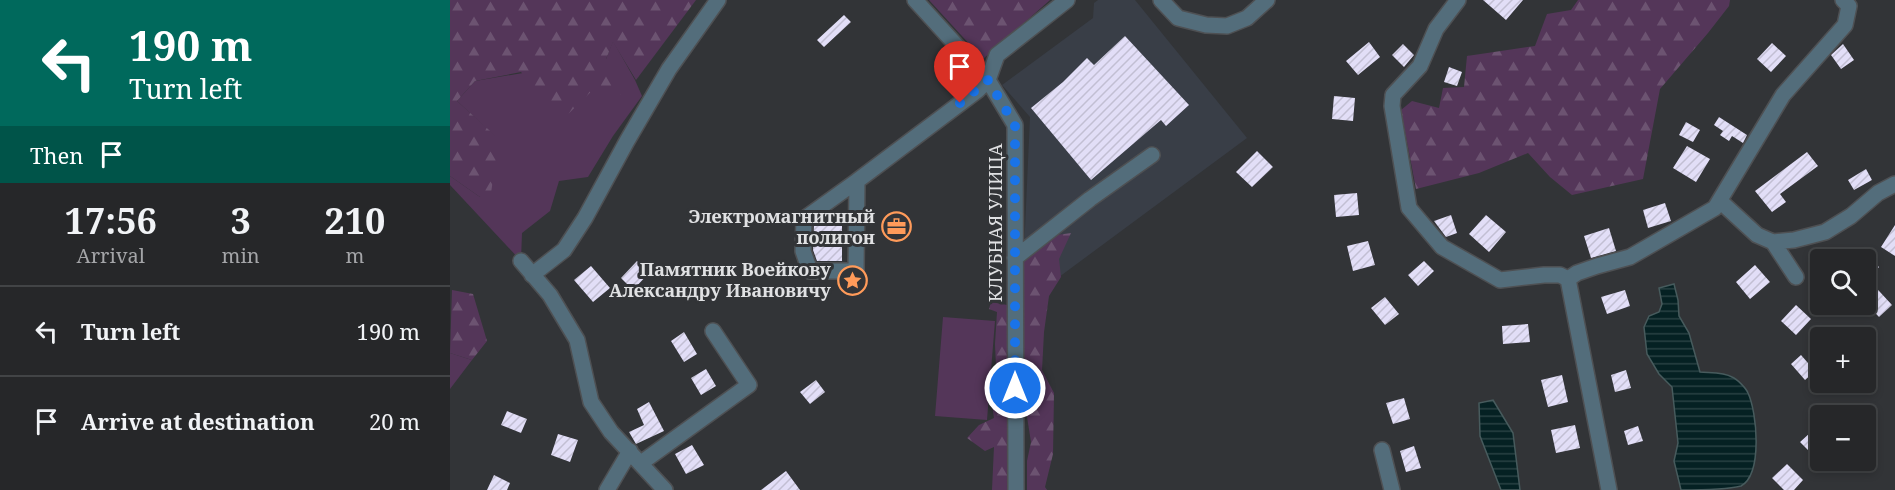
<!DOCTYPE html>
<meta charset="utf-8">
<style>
:root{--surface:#262729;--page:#2e2f31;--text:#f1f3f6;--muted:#a4a5a8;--line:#424446}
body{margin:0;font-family:"Noto Serif",serif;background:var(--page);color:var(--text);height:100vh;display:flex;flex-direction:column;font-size:22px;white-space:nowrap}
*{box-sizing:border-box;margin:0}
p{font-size:20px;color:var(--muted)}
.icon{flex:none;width:33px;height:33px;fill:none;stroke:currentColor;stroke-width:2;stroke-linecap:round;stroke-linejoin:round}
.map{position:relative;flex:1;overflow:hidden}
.sheet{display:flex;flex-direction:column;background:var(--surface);width:450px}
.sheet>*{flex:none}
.top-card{background:#00695c;color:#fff;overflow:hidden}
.fabs{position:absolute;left:1360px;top:249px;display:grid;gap:12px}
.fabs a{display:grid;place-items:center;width:66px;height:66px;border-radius:6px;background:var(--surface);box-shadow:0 3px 9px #0003,0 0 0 2px var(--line);font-size:30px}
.pin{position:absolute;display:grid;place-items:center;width:51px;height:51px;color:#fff;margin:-62px -26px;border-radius:50% 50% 50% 0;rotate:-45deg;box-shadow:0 0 6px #0007}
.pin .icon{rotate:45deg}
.me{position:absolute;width:66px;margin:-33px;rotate:0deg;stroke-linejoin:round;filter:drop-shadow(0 0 4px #0008)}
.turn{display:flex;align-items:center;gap:21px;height:126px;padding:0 30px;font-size:27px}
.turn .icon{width:78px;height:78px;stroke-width:2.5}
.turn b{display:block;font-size:42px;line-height:51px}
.then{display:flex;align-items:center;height:57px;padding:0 30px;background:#0003;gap:12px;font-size:22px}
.eta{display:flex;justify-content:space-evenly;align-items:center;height:102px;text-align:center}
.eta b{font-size:36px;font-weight:700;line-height:42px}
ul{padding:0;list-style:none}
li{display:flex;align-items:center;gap:18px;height:90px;padding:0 30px;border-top:2px solid var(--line)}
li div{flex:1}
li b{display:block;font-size:22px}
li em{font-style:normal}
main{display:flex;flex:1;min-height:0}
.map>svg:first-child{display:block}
.built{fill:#393e47}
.grass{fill:#543659}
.forest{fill:url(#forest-firs)}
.water{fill:url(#water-rules);stroke:#475b5d;stroke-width:1.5}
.building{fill:url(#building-hatch)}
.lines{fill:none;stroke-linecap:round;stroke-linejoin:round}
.minor-casing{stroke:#4e5053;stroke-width:18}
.minor{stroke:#536d7b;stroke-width:15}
.route{stroke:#1a73e8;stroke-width:10;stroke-dasharray:0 18}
.labels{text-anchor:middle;stroke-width:6;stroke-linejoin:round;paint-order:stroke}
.poi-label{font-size:18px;font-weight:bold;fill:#e0e1e3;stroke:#323437;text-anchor:end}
.street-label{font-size:18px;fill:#e0e1e3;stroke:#323437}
</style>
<main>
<section class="sheet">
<div class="top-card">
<div class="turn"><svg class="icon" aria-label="left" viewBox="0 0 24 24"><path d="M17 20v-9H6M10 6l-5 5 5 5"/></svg><div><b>190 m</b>Turn left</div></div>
<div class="then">Then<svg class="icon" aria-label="arrive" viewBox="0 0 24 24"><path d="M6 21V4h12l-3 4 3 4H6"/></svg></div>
</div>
<div class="eta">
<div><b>17:56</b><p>Arrival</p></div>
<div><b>3</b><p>min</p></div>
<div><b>210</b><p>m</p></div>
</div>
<ul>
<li><svg class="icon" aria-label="left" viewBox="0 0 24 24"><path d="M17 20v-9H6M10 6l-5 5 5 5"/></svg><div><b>Turn left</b></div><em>190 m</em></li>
<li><svg class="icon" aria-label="arrive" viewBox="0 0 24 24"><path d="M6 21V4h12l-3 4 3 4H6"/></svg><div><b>Arrive at destination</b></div><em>20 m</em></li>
</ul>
</section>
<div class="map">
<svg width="1445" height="490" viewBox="0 0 1445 490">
<defs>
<pattern id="forest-firs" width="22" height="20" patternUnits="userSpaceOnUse" patternTransform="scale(1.5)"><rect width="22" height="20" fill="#543659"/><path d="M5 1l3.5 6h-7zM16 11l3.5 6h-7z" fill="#6c5371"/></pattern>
<pattern id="water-rules" width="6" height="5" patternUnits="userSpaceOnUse" patternTransform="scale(1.5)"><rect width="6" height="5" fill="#052123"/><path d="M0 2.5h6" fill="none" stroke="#294143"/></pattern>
<pattern id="building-hatch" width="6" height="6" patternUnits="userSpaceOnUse" patternTransform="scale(1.5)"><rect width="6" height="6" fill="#e2def7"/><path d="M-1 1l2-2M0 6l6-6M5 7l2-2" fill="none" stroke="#c2bfd3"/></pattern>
</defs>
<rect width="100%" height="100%" fill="#323437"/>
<path class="built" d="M 648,0 L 685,0 L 797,138 L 582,297 L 574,251 L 580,117 L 552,85 L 643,18 L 644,3 Z"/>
<path class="grass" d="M 163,41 L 185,80 L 192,96 L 163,136 L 138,177 L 109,181 L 100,211 L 72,233 L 71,261 L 0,185 L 0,176 L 30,197 L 48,139 L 7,101 L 25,81 L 156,59 Z
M 493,317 L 545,321 L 537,420 L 485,416 Z
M 0,353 L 22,360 L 0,389 Z"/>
<path class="forest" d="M 0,0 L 246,0 L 186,80 L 163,42 L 156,59 L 171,94 L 158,104 L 148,85 L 111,121 L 71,72 L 25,81 L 7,101 L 49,139 L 41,193 L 30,197 L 0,176 Z
M 479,0 L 600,0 L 533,59 Z
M 1128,0 L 1280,0 L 1279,6 L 1258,33 L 1210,89 L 1193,179 L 1122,195 L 1100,177 L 1078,153 L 1029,173 L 966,189 L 951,110 L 962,101 L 989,108 L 993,88 L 1014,87 L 1017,56 L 1085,46 L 1097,14 L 1121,10 Z
M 621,233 L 609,259 L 611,277 L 599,296 L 594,332 L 592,370 L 604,393 L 603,454 L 595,487 L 597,490 L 577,490 L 577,461 L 581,442 L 575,404 L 573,291 L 574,256 L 600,236 Z
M 2,290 L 23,294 L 37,341 L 22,360 L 0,353 Z
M 541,302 L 557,305 C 558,336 569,372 555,401 L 561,416 L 562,490 L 542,490 L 544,447 L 535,451 L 517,438 L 529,425 L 544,418 L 542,405 L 547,388 L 545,344 L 547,312 L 539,309 Z"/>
<path class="water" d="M 1224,284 L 1228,300 L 1229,316 L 1239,333 L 1250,372 C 1259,373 1274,372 1282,377 C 1287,379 1296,388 1298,393 C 1307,412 1313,474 1291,486 C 1275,490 1249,490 1231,490 L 1224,461 L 1228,443 L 1222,387 L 1209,374 L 1197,354 L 1194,327 L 1199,316 L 1209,312 L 1212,304 L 1209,288 Z
M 1043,400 L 1063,433 L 1070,490 L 1051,490 L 1030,436 L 1029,403 Z"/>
<path class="building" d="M 1033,0 L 1073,0 L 1056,20 Z
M 394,15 L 401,22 L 374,47 L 367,40 Z
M 675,36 L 739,105 L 716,126 L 711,120 L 641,180 L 581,108 L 613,82 L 637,58 L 644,65 Z
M 919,42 L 930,57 L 908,75 L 896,61 Z
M 1322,43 L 1336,56 L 1321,72 L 1307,59 Z
M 953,44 L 964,55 L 954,67 L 942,55 Z
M 1393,44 L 1404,60 L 1391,69 L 1381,55 Z
M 999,67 L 1012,72 L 1007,86 L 994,82 Z
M 884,96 L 905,98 L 903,121 L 882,119 Z
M 1269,117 L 1297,135 L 1293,143 L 1282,136 L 1279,141 L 1270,135 L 1273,131 L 1264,125 Z
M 1236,122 L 1250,130 L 1243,142 L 1229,135 Z
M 1237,146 L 1260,159 L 1246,182 L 1223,168 Z
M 807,151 L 823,167 L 802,187 L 786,172 Z
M 1357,152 L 1368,166 L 1330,194 L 1336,202 L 1322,212 L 1305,191 Z
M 1416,169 L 1422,180 L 1404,190 L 1398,180 Z
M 907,193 L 909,215 L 886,217 L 884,195 Z
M 1215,203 L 1221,221 L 1198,228 L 1193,210 Z
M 1001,215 L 1007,233 L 996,237 L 984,221 Z
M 1036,215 L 1056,232 L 1039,252 L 1019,234 Z
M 392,218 L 392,261 L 367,261 L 363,250 L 364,224 L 371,219 Z
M 1445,225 L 1445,256 L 1431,247 Z
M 1159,228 L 1166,251 L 1141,258 L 1134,236 Z
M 918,241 L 925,265 L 903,271 L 897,246 Z
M 1416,255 L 1429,267 L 1418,279 L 1442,305 L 1429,317 L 1416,303 Z
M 187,261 L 199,273 L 183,290 L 171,278 Z
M 974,261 L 984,271 L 968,286 L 958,275 Z
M 1305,265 L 1320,282 L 1300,299 L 1286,282 Z
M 141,266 L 160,288 L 143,302 L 124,280 Z
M 1175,290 L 1180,306 L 1157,314 L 1151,297 Z
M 935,297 L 949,314 L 935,325 L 921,308 Z
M 1346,305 L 1361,319 L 1346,335 L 1331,321 Z
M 1078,324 L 1080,342 L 1053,344 L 1052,326 Z
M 234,332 L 247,354 L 234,362 L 221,341 Z
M 1351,355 L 1365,371 L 1355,380 L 1341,364 Z
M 256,369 L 266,386 L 251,395 L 241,378 Z
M 1176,370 L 1181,388 L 1165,392 L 1161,375 Z
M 1112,375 L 1118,402 L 1098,407 L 1091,380 Z
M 366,380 L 375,392 L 360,404 L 350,392 Z
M 954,398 L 960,419 L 943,424 L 936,403 Z
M 199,402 L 214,431 L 186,444 L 179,432 L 194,425 L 187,409 Z
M 57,411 L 77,419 L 71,433 L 51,425 Z
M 1371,423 L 1371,449 L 1364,456 L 1350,442 Z
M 1125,425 L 1130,448 L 1106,453 L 1101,430 Z
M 1188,426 L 1193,441 L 1178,445 L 1174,431 Z
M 108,434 L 128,440 L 120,462 L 101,455 Z
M 242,445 L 254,465 L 236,474 L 225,454 Z
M 964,446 L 971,468 L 956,472 L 950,451 Z
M 1337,464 L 1353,480 L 1344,490 L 1334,490 L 1322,478 Z
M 336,471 L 350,490 L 311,490 Z
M 44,475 L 60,483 L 57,490 L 37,490 Z"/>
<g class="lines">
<defs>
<path id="minor" d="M 465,0 L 538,80 L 565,125 L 566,490
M 711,0 L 728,18 L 756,25 L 777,26 L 797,18 L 817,0
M 1008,0 L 986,29 L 970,66 L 943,95 L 942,106 L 959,208 L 992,247 L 1050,280 L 1094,275 L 1110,275 L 1118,279 L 1159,490
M 407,181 L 354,219 L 353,251 L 360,271 L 406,271 L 407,181 L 528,90 L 538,80 L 547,55 L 617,0
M 1270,201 L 1307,235 L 1323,242 L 1344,240 L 1375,232 L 1401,216 L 1428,193 L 1445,184
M 1323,242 L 1346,277
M 565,258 L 640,199 L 702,155
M 71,261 L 100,295 L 127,340 L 141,402 L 161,432 L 215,490
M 82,275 L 114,250 L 135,218 L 177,141 L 219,69 L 268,0
M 1118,279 L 1127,273 L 1147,266 L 1180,257 L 1265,208 L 1333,95 L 1395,25 L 1399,6 L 1393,0
M 932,450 L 942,490
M 191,463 L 299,385 L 263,331
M 157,490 L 180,451"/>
</defs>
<use href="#minor" class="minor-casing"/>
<use href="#minor" class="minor"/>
</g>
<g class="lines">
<path class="route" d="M 510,103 L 538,80 L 565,125 L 565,388"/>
</g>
<defs>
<symbol id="office-ring" viewBox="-11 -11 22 22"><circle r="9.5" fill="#323437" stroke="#ff9b5a" stroke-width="1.5"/><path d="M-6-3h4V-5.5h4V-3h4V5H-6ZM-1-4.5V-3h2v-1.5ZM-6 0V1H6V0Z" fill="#ff9b5a"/></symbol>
<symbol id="sight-ring" viewBox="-11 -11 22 22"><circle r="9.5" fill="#323437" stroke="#ff9b5a" stroke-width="1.5"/><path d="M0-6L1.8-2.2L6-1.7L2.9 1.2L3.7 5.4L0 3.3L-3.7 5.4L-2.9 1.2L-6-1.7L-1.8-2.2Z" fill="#ff9b5a"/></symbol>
</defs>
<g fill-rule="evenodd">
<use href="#office-ring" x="430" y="210" width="33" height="33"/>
<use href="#sight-ring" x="386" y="264" width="33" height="33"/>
</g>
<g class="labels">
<g class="poi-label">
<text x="425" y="223">Электромагнитный<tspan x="425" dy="21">полигон</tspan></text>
<text x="381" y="276">Памятник Воейкову<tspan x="381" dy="21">Александру Ивановичу</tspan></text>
</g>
<g class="street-label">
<text transform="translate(546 223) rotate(-90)" y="6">КЛУБНАЯ УЛИЦА</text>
</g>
</g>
</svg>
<div class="fabs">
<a><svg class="icon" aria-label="search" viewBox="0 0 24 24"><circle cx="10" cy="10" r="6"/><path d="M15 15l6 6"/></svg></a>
<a>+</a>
<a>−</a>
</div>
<div class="pin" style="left:510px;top:103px;background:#d93025"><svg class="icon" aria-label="arrive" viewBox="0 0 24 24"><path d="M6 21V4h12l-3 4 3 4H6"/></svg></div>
<svg class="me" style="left:565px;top:388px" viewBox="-20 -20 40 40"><circle r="17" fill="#1a73e8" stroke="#fff" stroke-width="3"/><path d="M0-11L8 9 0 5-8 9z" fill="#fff"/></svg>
</div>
</main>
